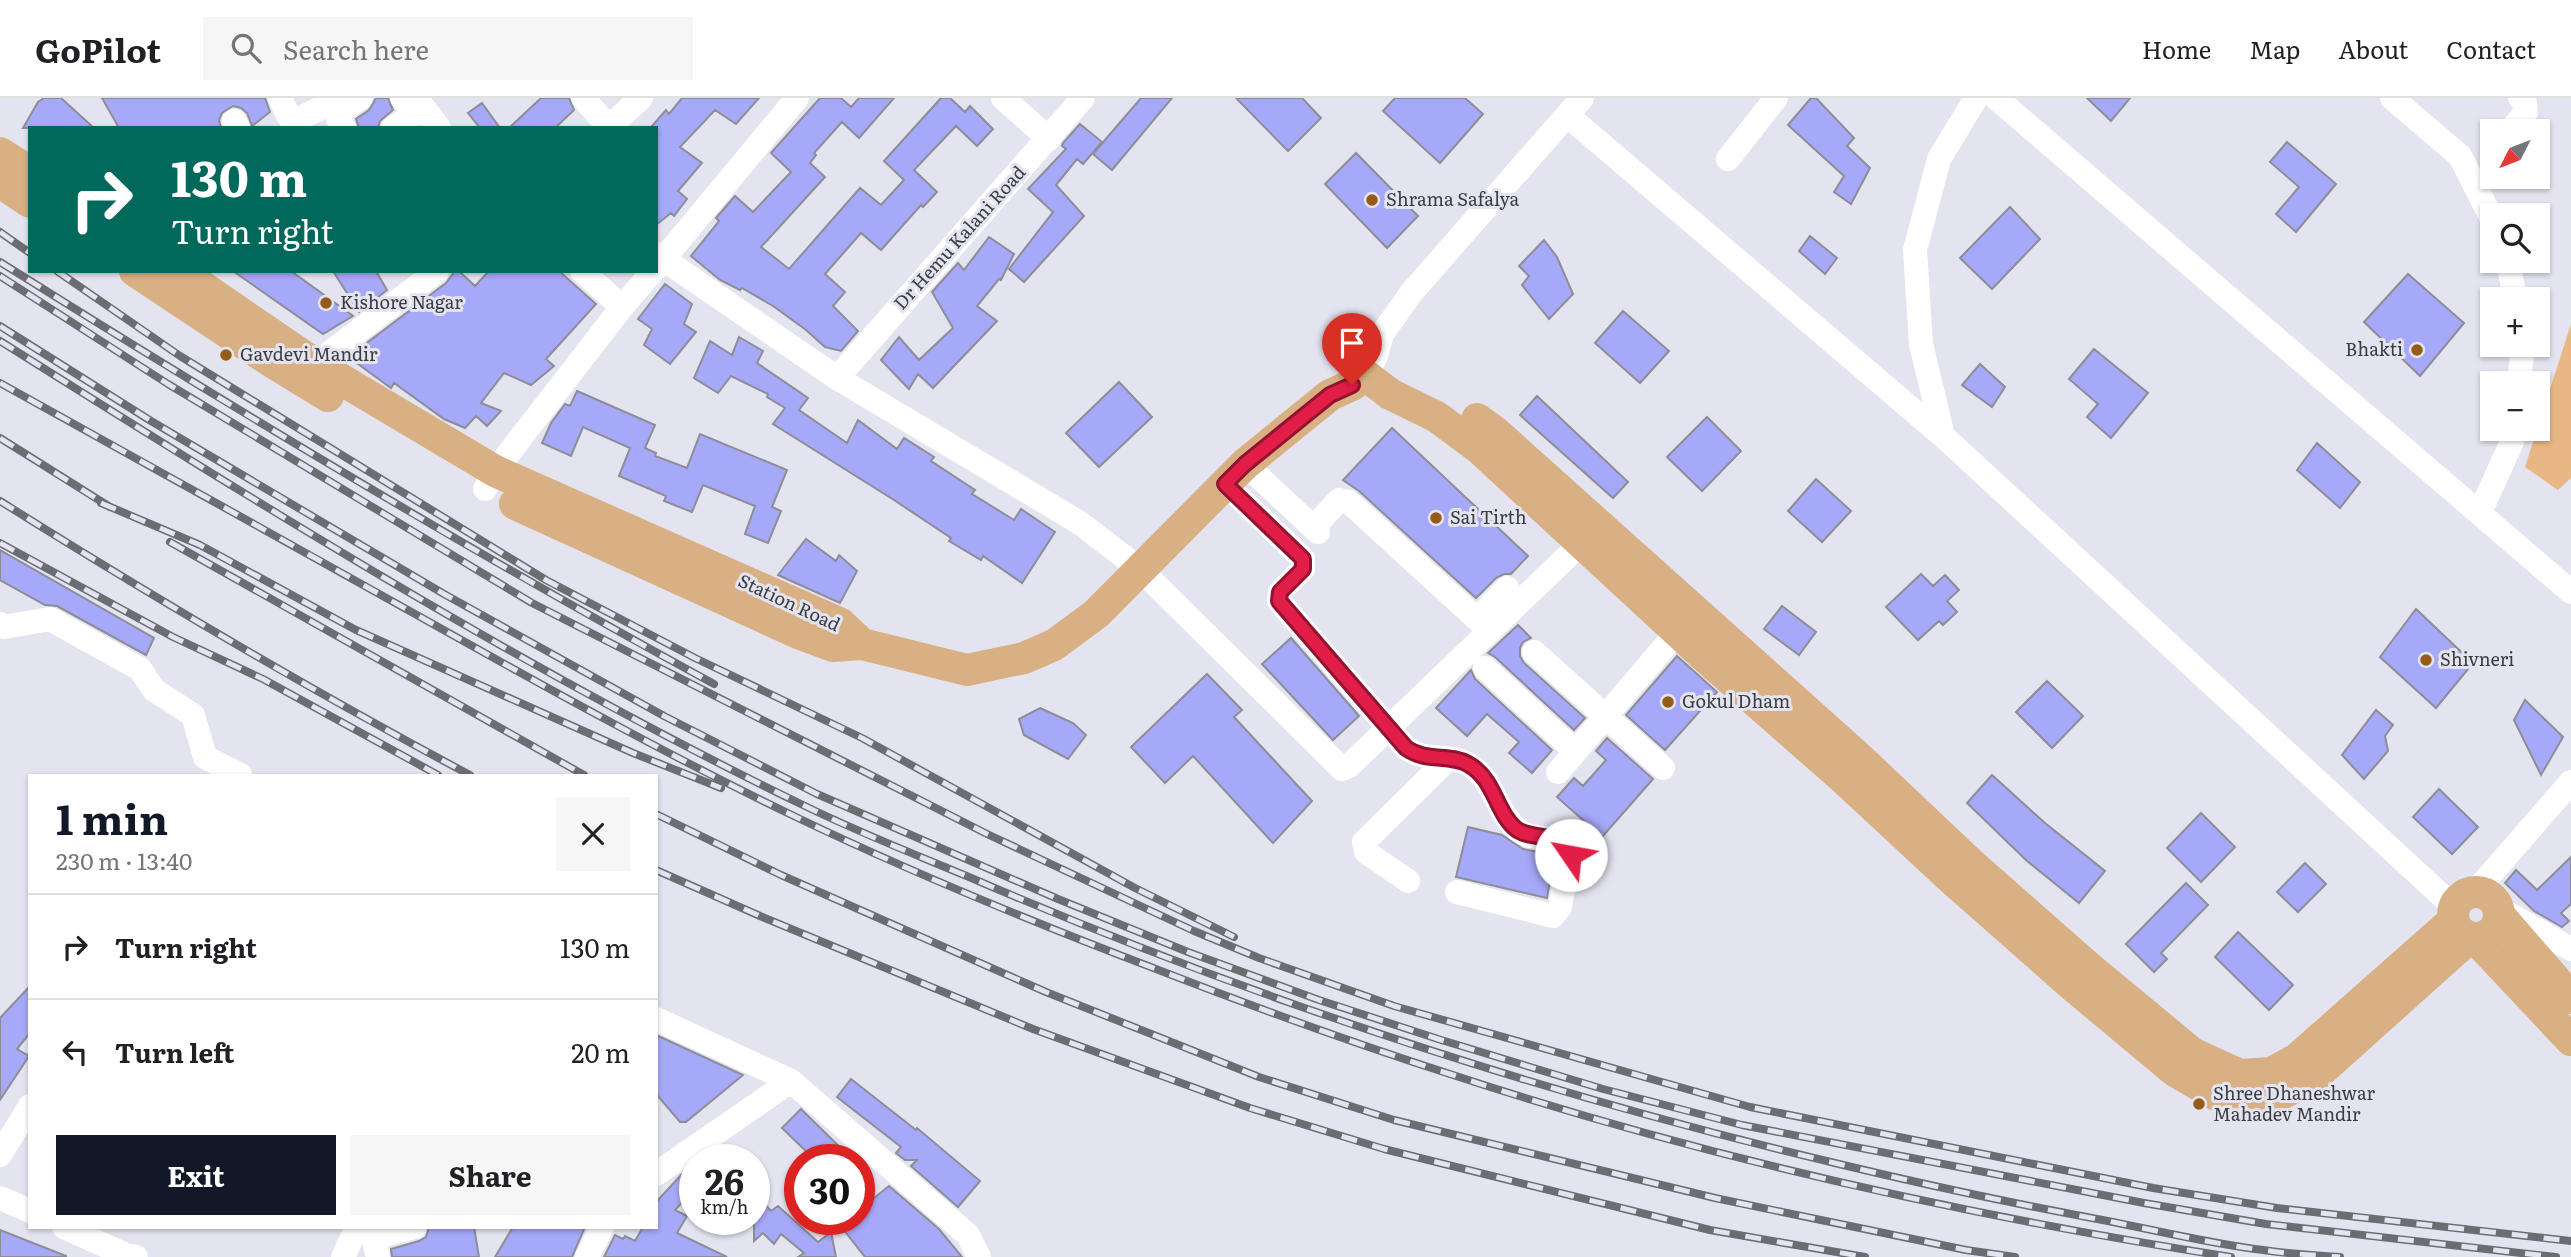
<!DOCTYPE html>
<meta charset="utf-8">
<style>
:root{--surface:#fff;--page:#f6f6f6;--text:#202124;--muted:#757577;--line:#e0e0e0;--accent:#111827}
body{margin:0;font-family:Literata,serif;background:var(--page);color:var(--text);height:100vh;display:flex;flex-direction:column;font-size:26px;white-space:nowrap}
*{box-sizing:border-box;margin:0}
p{font-size:23px;color:var(--muted)}
.icon{flex:none;width:38px;height:38px;fill:none;stroke:currentColor;stroke-width:2;stroke-linecap:round;stroke-linejoin:round}
.map{position:relative;flex:1;overflow:hidden}
.drawer{position:absolute;left:28px;top:676px;width:630px;height:455px;display:flex;flex-direction:column;background:var(--surface);border-radius:0px;box-shadow:0 2px 5px #0004}
.drawer>*{flex:none}
.hud{position:absolute;left:28px;top:28px;width:630px;height:147px;border-radius:0px;box-shadow:0 2px 5px #0004;background:#00695c;color:#fff;overflow:hidden}
.needle{width:46px;rotate:228deg}
.fabs{position:absolute;left:2480px;top:21px;display:grid;gap:14px}
.fabs a{display:grid;place-items:center;width:70px;height:70px;border-radius:0px;background:var(--surface);box-shadow:0 2px 5px #0004;font-size:35px}
.speed{position:absolute;left:679px;top:1046px;display:flex;gap:14px;font-size:35px;font-weight:700;text-align:center}
.speed>*{display:grid;place-content:center;width:91px;height:91px;border-radius:50%;background:var(--surface);box-shadow:0 2px 5px #0004;line-height:1}
.speed small{font-size:18px;font-weight:400}
.speed .limit{border:10px solid #d22;background:#fff;color:#111}
.pin{position:absolute;display:grid;place-items:center;width:60px;height:60px;color:#fff;margin:-72px -30px;border-radius:50% 50% 50% 0;rotate:-45deg;box-shadow:0 0 7px #0007}
.pin .icon{rotate:45deg}
.me{position:absolute;width:77px;margin:-38px;rotate:303deg;stroke-linejoin:round;filter:drop-shadow(0 0 5px #0008)}
.turn{display:flex;align-items:center;gap:24px;height:147px;padding:0 28px;font-size:32px}
.turn .icon{width:91px;height:91px;stroke-width:2.5}
.turn b{display:block;font-size:49px;line-height:60px}
.round{display:grid;place-items:center;flex:none;width:74px;height:74px;border-radius:0px;background:var(--page)}
.headline{display:flex;align-items:center;justify-content:space-between;height:119px;padding:0 28px}
h1{font-size:42px;font-weight:700;line-height:52px;color:var(--accent)}
.cta{display:flex;gap:14px;margin-top:auto;padding:14px 28px}
.cta a{flex:1;height:80px;border-radius:0px;background:var(--accent);color:#fff;font-size:28px;font-weight:700;line-height:80px;text-align:center}
.cta a+a{background:var(--page);color:var(--text)}
ul{padding:0;list-style:none}
li{display:flex;align-items:center;gap:21px;height:105px;padding:0 28px;border-top:2px solid var(--line)}
li div{flex:1}
li b{display:block;font-size:26px}
li em{font-style:normal}
header{display:flex;align-items:center;gap:42px;box-sizing:border-box;height:98px;padding:0 35px;background:var(--surface);border-bottom:2px solid var(--line)}
header strong{font-size:33px}
nav{display:flex;gap:38px;margin-inline-start:auto;font-size:24px}
.search{width:490px;height:63px;background:var(--page);display:flex;align-items:center;gap:18px;box-sizing:border-box;padding:0 24px;border-radius:0px;color:var(--muted);font-size:26px}
.map>svg:first-child{display:block}
.green{fill:#e9b786}
.building{fill:#a6a8f8;stroke:#8d8d98;stroke-width:2}
.lines{fill:none;stroke-linecap:round;stroke-linejoin:round}
.minor{stroke:#fff;stroke-width:24}
.major{stroke:#d8b083;stroke-width:32}
.rail-casing{stroke:#6c6d73;stroke-width:8}
.rail{stroke:#e3e4f0;stroke-width:5;stroke-dasharray:16;stroke-linecap:butt}
.route-casing{stroke:#92132f;stroke-width:18}
.route{stroke:#e11d48;stroke-width:12}
.poi-dot{fill:#945c16;stroke:#e3e4f0;stroke-width:2.5}
.labels{text-anchor:middle;stroke-width:6;stroke-linejoin:round;paint-order:stroke}
.poi-label{font-size:18px;fill:#3c3d41;stroke:#e3e4f0;text-anchor:start}
.street-label{font-size:18px;fill:#3c3d41;stroke:#e3e4f0}
</style>
<header>
<strong>GoPilot</strong>
<div class="search"><svg class="icon" aria-label="search" viewBox="0 0 24 24"><circle cx="10" cy="10" r="6"/><path d="M15 15l6 6"/></svg>Search here</div>
<nav><a>Home</a><a>Map</a><a>About</a><a>Contact</a></nav>
</header>
<div class="map">
<svg width="2571" height="1159" viewBox="0 0 2571 1159">
<rect width="100%" height="100%" fill="#e3e4f0"/>
<path class="green" d="M 2571,226 L 2571,380 L 2558,392 L 2525,369 Z"/>
<path class="building" d="M 44,0 L 61,0 L 94,30 L 23,30 L 38,4 Z
M 102,0 L 265,0 L 270,14 L 252,28 L 247,15 L 241,10 L 233,8 L 222,15 L 219,22 L 221,30 L 119,30 Z
M 376,0 L 388,0 L 393,12 L 380,23 L 378,30 L 359,30 L 356,21 L 369,12 Z
M 541,0 L 569,0 L 574,12 L 555,30 L 509,30 Z
M 682,0 L 759,0 L 736,26 L 715,12 L 680,49 L 702,65 L 678,93 L 687,101 L 674,118 L 671,115 L 656,127 L 656,30 L 651,29 L 666,12 L 669,16 Z
M 820,0 L 841,0 L 851,9 L 859,0 L 894,0 L 859,40 L 842,24 L 814,55 L 816,57 L 810,65 L 825,79 L 761,149 L 789,171 L 860,90 L 881,107 L 904,82 L 884,63 L 941,0 L 950,0 L 965,14 L 970,8 L 993,31 L 977,48 L 956,28 L 914,72 L 937,94 L 923,109 L 921,107 L 881,152 L 861,135 L 825,176 L 845,194 L 833,208 L 858,233 L 841,253 L 825,249 L 806,232 L 773,208 L 742,190 L 740,192 L 720,182 L 691,158 L 719,123 L 716,120 L 735,98 L 753,114 L 791,74 L 771,55 Z
M 1141,0 L 1172,0 L 1112,72 L 1093,56 Z
M 1236,0 L 1302,0 L 1321,20 L 1288,53 Z
M 1395,0 L 1465,0 L 1483,16 L 1440,65 L 1383,13 Z
M 1811,0 L 1816,0 L 1854,40 L 1847,48 L 1870,70 L 1851,106 L 1834,94 L 1844,78 L 1788,27 Z
M 2087,0 L 2130,0 L 2111,23 Z
M 482,5 L 500,30 L 480,30 L 468,15 Z
M 1080,26 L 1102,44 L 1083,66 L 1077,61 L 1056,87 L 1084,118 L 1024,184 L 1009,171 L 1053,114 L 1028,91 L 1066,51 L 1062,48 L 1063,45 Z
M 2287,44 L 2336,86 L 2296,134 L 2276,116 L 2299,89 L 2270,64 Z
M 1356,55 L 1418,118 L 1387,150 L 1325,86 Z
M 2010,109 L 2040,141 L 1992,191 L 1960,160 Z
M 1810,138 L 1837,160 L 1825,176 L 1799,153 Z
M 989,139 L 1014,156 L 1001,182 L 999,181 L 977,208 L 997,223 L 933,290 L 918,276 L 909,291 L 881,262 L 899,239 L 919,262 L 953,230 L 932,194 L 958,165 L 964,172 Z
M 1544,142 L 1557,159 L 1573,196 L 1549,221 L 1522,187 L 1529,178 L 1519,168 Z
M 233,173 L 291,173 L 353,218 L 323,236 Z
M 333,173 L 376,173 L 387,192 L 359,214 Z
M 455,173 L 459,173 L 475,188 L 489,173 L 559,173 L 596,206 L 546,261 L 554,268 L 531,287 L 504,275 L 481,305 L 501,313 L 487,328 L 476,318 L 465,330 L 444,321 L 394,285 L 391,290 L 354,263 L 368,244 L 446,185 Z
M 2408,176 L 2464,225 L 2420,278 L 2364,224 Z
M 665,186 L 692,206 L 684,226 L 696,234 L 670,266 L 644,247 L 652,231 L 638,221 Z
M 1623,213 L 1669,253 L 1640,285 L 1595,245 Z
M 739,239 L 763,253 L 757,265 L 808,300 L 799,312 L 847,345 L 858,322 L 897,351 L 904,340 L 934,359 L 931,363 L 975,392 L 972,396 L 1014,422 L 1021,411 L 1055,434 L 1022,485 L 983,458 L 981,462 L 949,443 L 951,440 L 894,402 L 773,326 L 785,310 L 767,299 L 768,296 L 731,278 L 718,295 L 694,280 L 710,243 L 732,257 Z
M 2094,251 L 2148,295 L 2111,340 L 2087,319 L 2098,306 L 2069,281 Z
M 1980,266 L 2005,289 L 1992,309 L 1962,287 Z
M 1119,284 L 1152,319 L 1099,369 L 1066,335 Z
M 577,293 L 655,327 L 645,350 L 656,355 L 655,358 L 687,370 L 700,336 L 787,372 L 772,409 L 781,413 L 768,445 L 745,436 L 755,408 L 703,387 L 692,414 L 664,403 L 666,398 L 619,378 L 630,350 L 583,329 L 571,358 L 542,345 L 551,325 L 565,306 L 570,308 Z
M 1537,298 L 1628,384 L 1613,400 L 1520,317 Z
M 1707,319 L 1741,353 L 1702,393 L 1667,359 Z
M 1392,330 L 1528,458 L 1511,476 L 1504,476 L 1496,480 L 1476,500 L 1359,393 L 1343,382 Z
M 2317,345 L 2360,384 L 2340,410 L 2297,372 Z
M 1816,381 L 1851,413 L 1822,444 L 1788,413 Z
M 806,441 L 836,463 L 839,457 L 857,473 L 840,505 L 778,477 Z
M 0,452 L 154,540 L 146,557 L 57,508 L 45,507 L 0,482 Z
M 1921,476 L 1933,488 L 1945,477 L 1959,492 L 1947,503 L 1957,514 L 1943,527 L 1939,523 L 1918,542 L 1886,509 Z
M 1782,508 L 1816,534 L 1799,557 L 1764,531 Z
M 2416,511 L 2473,565 L 2436,610 L 2380,559 Z
M 1518,527 L 1531,540 L 1523,544 L 1520,550 L 1520,558 L 1524,565 L 1585,620 L 1574,632 L 1495,559 L 1488,555 Z
M 1291,540 L 1359,618 L 1333,642 L 1262,566 Z
M 1677,558 L 1717,594 L 1665,652 L 1626,617 Z
M 1471,572 L 1475,581 L 1552,652 L 1532,675 L 1509,655 L 1519,644 L 1487,616 L 1467,638 L 1436,610 Z
M 1207,576 L 1242,612 L 1234,619 L 1312,703 L 1273,745 L 1193,658 L 1165,685 L 1131,649 Z
M 2047,583 L 2083,618 L 2052,650 L 2016,614 Z
M 2525,602 L 2563,639 L 2541,677 L 2514,622 Z
M 1040,610 L 1073,625 L 1086,637 L 1068,661 L 1024,637 L 1019,621 Z
M 2376,612 L 2393,627 L 2385,638 L 2388,653 L 2364,681 L 2342,657 Z
M 1607,640 L 1653,681 L 1602,739 L 1557,699 L 1574,680 L 1583,688 L 1606,662 L 1596,653 Z
M 1992,677 L 2045,725 L 2105,773 L 2079,805 L 2027,763 L 1967,705 Z
M 2439,691 L 2478,729 L 2452,756 L 2413,719 Z
M 2201,715 L 2235,749 L 2201,784 L 2167,750 Z
M 1468,729 L 1502,737 L 1523,751 L 1554,757 L 1547,800 L 1456,779 Z
M 2571,759 L 2571,806 L 2561,815 L 2569,823 L 2562,829 L 2534,813 L 2505,785 L 2516,772 L 2537,792 Z
M 2305,765 L 2326,786 L 2298,814 L 2277,794 Z
M 2186,785 L 2208,807 L 2161,855 L 2167,861 L 2154,874 L 2126,846 Z
M 2238,834 L 2293,887 L 2269,912 L 2215,859 Z
M 30,888 L 30,935 L 17,951 L 29,958 L 0,1002 L 0,920 Z
M 656,937 L 743,977 L 686,1024 L 680,1024 L 656,996 Z
M 851,981 L 916,1032 L 917,1030 L 980,1083 L 958,1109 L 911,1068 L 917,1062 L 905,1062 L 896,1055 L 901,1049 L 837,999 Z
M 801,1011 L 804,1014 L 853,1062 L 815,1062 L 782,1030 Z
M 695,1067 L 695,1091 L 675,1112 L 687,1118 L 677,1135 L 727,1159 L 604,1159 L 615,1137 L 623,1141 L 625,1138 L 635,1143 L 643,1129 L 656,1129 L 656,1101 L 658,1102 L 681,1077 Z
M 889,1088 L 939,1131 L 962,1159 L 865,1159 L 836,1122 L 859,1122 L 859,1112 Z
M 754,1094 L 771,1113 L 778,1108 L 818,1144 L 831,1134 L 836,1159 L 798,1159 L 804,1155 L 781,1136 L 774,1146 L 763,1135 L 754,1143 Z
M 429,1129 L 474,1129 L 479,1159 L 392,1159 L 391,1151 L 419,1143 L 426,1139 Z
M 513,1129 L 585,1129 L 572,1159 L 495,1159 Z
M 0,1132 L 66,1158 L 66,1159 L 0,1159 Z"/>
<g class="lines">
<path class="minor" d="M 280,0 L 289,19 L 296,22 L 342,0
M 402,0 L 405,3 L 424,10 L 439,30
M 583,0 L 609,29
M 1003,0 L 1049,41
M 1996,0 L 2571,494
M 2392,0 L 2460,58 L 2492,121
M 1567,17 L 1943,338 L 2454,809
M 234,23 L 238,30
M 344,30 L 338,21 L 340,13 L 361,0
M 393,30 L 424,10
M 608,30 L 641,0
M 2510,33 L 2526,14 L 2525,5 L 2520,0
M 1728,61 L 1776,0
M 656,156 L 837,280 L 1080,425 L 1141,472 L 1342,671 L 1349,668 L 1594,433
M 2508,163 L 2515,201
M 656,170 L 797,0
M 582,173 L 622,209
M 306,277 L 315,266 L 437,173
M 1365,277 L 1376,258 L 1382,236 L 1412,194 L 1582,0
M 837,280 L 1083,0
M 2519,285 L 2523,247
M 1943,338 L 1921,246 L 1915,152 L 1939,61 L 1976,0
M 1245,366 L 1318,434
M 1225,386 L 1303,461 L 1303,471 L 1280,494 L 1279,503 L 1406,650 C 1427,665 1448,655 1468,666 C 1496,682 1496,718 1521,734 C 1536,744 1561,735 1570,751 L 1560,809 L 1553,818 L 1457,794
M 485,391 L 495,373 L 622,209 L 653,173
M 2480,414 L 2512,344 L 2513,331
M 1313,430 L 1339,402 L 1349,404 L 1490,533
M 1477,521 L 1507,490
M 0,526 L 4,529 L 50,521 L 140,571 L 154,592 L 193,617 L 205,659 L 240,677
M 1534,554 L 1663,670
M 1485,570 L 1575,653
M 1558,674 L 1689,520
M 1408,783 L 1366,754 L 1364,744 L 1448,661
M 2476,793 L 2571,684
M 2498,810 L 2571,851
M 656,921 L 791,983 L 968,1137 L 979,1159
M 0,1057 L 30,1008
M 656,1076 L 791,983
M 0,1100 L 30,1113
M 64,1129 L 126,1157 L 136,1159
M 343,1159 L 357,1129
M 378,1159 L 373,1140 L 415,1129
M 587,1159 L 602,1129"/>
<path class="major" d="M 0,55 L 30,74
M 0,84 L 30,104
M 135,173 L 269,262 L 328,298
M 179,173 L 315,266 L 495,373 L 841,526 L 862,546 L 967,572 L 1024,560 L 1054,547 L 1096,516 L 1245,366 L 1330,297 L 1352,287 L 1365,277
M 1365,277 L 1390,296 L 1437,319 L 1480,351 L 1704,558 L 1843,680 L 1954,783 L 2072,887 L 2175,973 L 2216,997 L 2256,1002 L 2283,995 L 2314,979 L 2470,839
M 1477,321 L 1495,334 L 1860,661 L 1970,765 L 2087,868 L 2192,955 L 2240,977 L 2271,975 L 2297,961 L 2453,823
M 515,406 L 798,535 L 833,548 L 862,546
M2453 817a23 23 0 1 1 46 0a23 23 0 1 1-46 0Z
M 2499,817 L 2571,900
M 2475,840 L 2571,942"/>
<defs>
<path id="rail" d="M 0,134 L 30,155
M 0,164 C 234,311 471,454 714,586
M 57,173 L 180,258 L 546,482 L 695,560 L 862,640 L 1135,790 L 1234,839
M 0,178 L 168,286 L 532,505 L 987,736 L 1194,833 L 1259,860 L 1394,908 L 1750,1009 L 2153,1090 L 2277,1110 L 2571,1143
M 0,228 L 151,323 L 444,496 L 664,618 L 817,696 L 1058,801 L 1188,854 L 1319,902 L 1438,941 L 1603,991 L 1742,1027 L 2144,1105 L 2266,1126 L 2556,1159
M 0,243 C 261,407 527,574 805,708 C 858,734 914,756 969,779 C 1252,901 1539,995 1839,1066 C 1930,1088 2021,1107 2113,1124 C 2163,1134 2213,1146 2263,1152 C 2289,1156 2314,1157 2340,1159
M 0,285 C 141,363 283,442 424,521 C 547,590 671,659 798,720 C 915,776 1035,825 1156,871 C 1254,909 1353,945 1453,977 C 1706,1060 1968,1118 2231,1159
M 0,340 L 110,409
M 0,403 C 153,499 310,592 470,677
M 101,405 L 200,447 L 356,532 L 633,655 L 721,690
M 170,444 L 584,677
M 0,445 L 173,539 L 263,581 L 438,677
M 656,716 L 781,777 L 1046,894 L 1259,979 L 1394,1022 L 1715,1100 L 1966,1152 L 2015,1159
M 656,772 L 760,818 L 1033,931 L 1250,1010 L 1384,1051 L 1710,1132 L 1865,1159"/>
</defs>
<use href="#rail" class="rail-casing"/>
<use href="#rail" class="rail"/>
</g>
<g class="lines">
<defs>
<path id="route" d="M 1352,287 L 1330,297 L 1245,366 L 1225,386 L 1303,461 L 1303,471 L 1280,494 L 1279,503 L 1406,650 C 1427,665 1448,655 1468,666 C 1495,681 1495,713 1516,731 C 1531,743 1569,734 1571,757"/>
</defs>
<use href="#route" class="route-casing"/>
<use href="#route" class="route"/>
</g>
<g class="poi-dot">
<circle cx="1372" cy="102" r="7"/>
<circle cx="326" cy="205" r="7"/>
<circle cx="2417" cy="252" r="7"/>
<circle cx="226" cy="257" r="7"/>
<circle cx="1436" cy="420" r="7"/>
<circle cx="2426" cy="562" r="7"/>
<circle cx="1668" cy="604" r="7"/>
<circle cx="2199" cy="1006" r="7"/>
</g>
<g class="labels">
<g class="poi-label">
<text x="1386" y="108">Shrama Safalya</text>
<text x="340" y="211">Kishore Nagar</text>
<text x="2403" y="258" text-anchor="end">Bhakti</text>
<text x="240" y="263">Gavdevi Mandir</text>
<text x="1450" y="426">Sai Tirth</text>
<text x="2440" y="568">Shivneri</text>
<text x="1682" y="610">Gokul Dham</text>
<text x="2213" y="1002">Shree Dhaneshwar<tspan x="2213" dy="21">Mahadev Mandir</tspan></text>
</g>
<g class="street-label">
<text transform="translate(960 140) rotate(-48)" y="6">Dr Hemu Kalani Road</text>
<text transform="translate(789 505) rotate(25)" y="6">Station Road</text>
</g>
</g>
</svg>
<div class="fabs">
<a><svg class="needle" viewBox="-14 -14 28 28"><path d="M0-13l5 13h-10z" fill="#e53935"/><path d="M0 13l5-13h-10z" fill="#757577"/></svg></a>
<a><svg class="icon" aria-label="search" viewBox="0 0 24 24"><circle cx="10" cy="10" r="6"/><path d="M15 15l6 6"/></svg></a>
<a>+</a>
<a>−</a>
</div>
<div class="speed"><div>26<small>km/h</small></div><div class="limit">30</div></div>
<div class="pin" style="left:1352px;top:287px;background:#d93025"><svg class="icon" aria-label="arrive" viewBox="0 0 24 24"><path d="M6 21V4h12l-3 4 3 4H6"/></svg></div>
<svg class="me" style="left:1571px;top:757px" viewBox="-20 -20 40 40"><circle r="19" fill="#fff"/><path d="M0-13L10 11 0 6-10 11z" fill="#e11d48"/></svg>
<div class="hud">
<div class="turn"><svg class="icon" aria-label="right" viewBox="0 0 24 24"><path d="M7 20v-9h11M14 6l5 5-5 5"/></svg><div><b>130 m</b>Turn right</div></div>
</div>
<section class="drawer">
<div class="headline"><div><h1>1 min</h1><p>230 m · 13:40</p></div><a class="round"><svg class="icon" aria-label="close" viewBox="0 0 24 24"><path d="M6 6l12 12M18 6L6 18"/></svg></a></div>
<ul>
<li><svg class="icon" aria-label="right" viewBox="0 0 24 24"><path d="M7 20v-9h11M14 6l5 5-5 5"/></svg><div><b>Turn right</b></div><em>130 m</em></li>
<li><svg class="icon" aria-label="left" viewBox="0 0 24 24"><path d="M17 20v-9H6M10 6l-5 5 5 5"/></svg><div><b>Turn left</b></div><em>20 m</em></li>
</ul>
<div class="cta"><a>Exit</a><a>Share</a></div>
</section>
</div>
